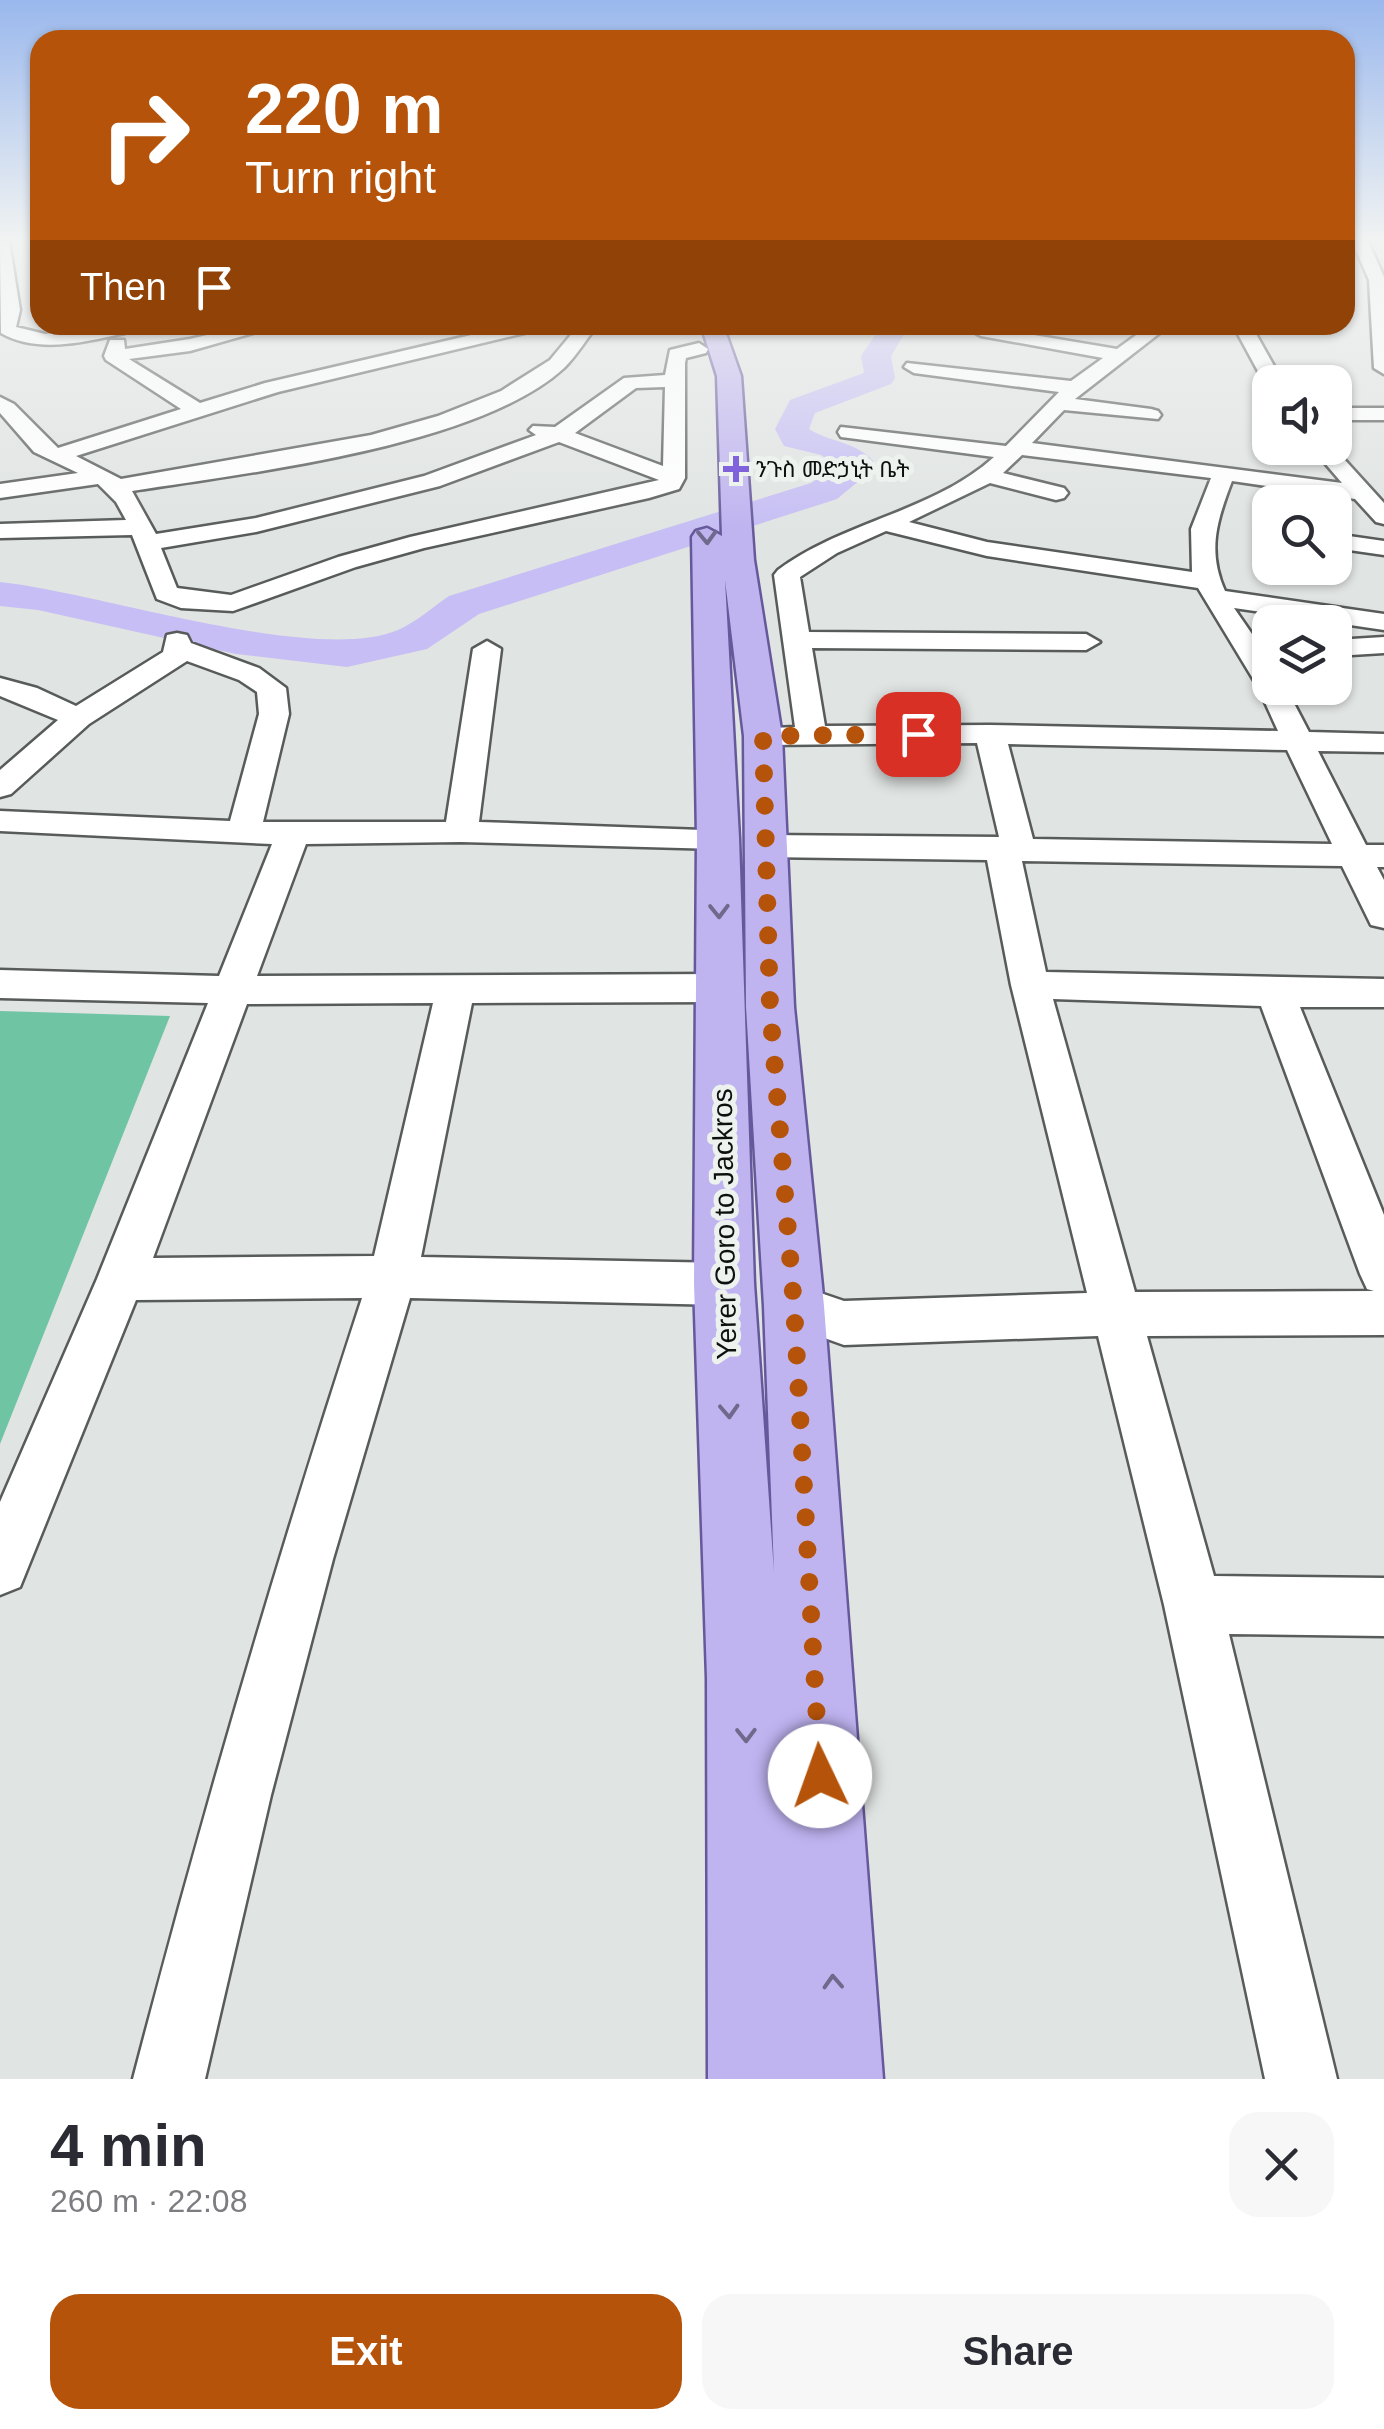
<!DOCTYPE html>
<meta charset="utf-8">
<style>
:root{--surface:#fff;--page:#f7f7f7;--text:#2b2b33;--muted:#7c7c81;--accent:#b45309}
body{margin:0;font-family:Helvetica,"Noto Sans Ethiopic",sans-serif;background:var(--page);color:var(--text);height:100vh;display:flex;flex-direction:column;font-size:38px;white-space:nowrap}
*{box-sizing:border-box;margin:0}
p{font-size:32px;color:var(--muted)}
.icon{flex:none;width:55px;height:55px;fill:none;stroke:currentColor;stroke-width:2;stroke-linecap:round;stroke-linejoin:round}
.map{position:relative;height:2079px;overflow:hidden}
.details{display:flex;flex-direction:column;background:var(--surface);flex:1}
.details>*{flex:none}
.banner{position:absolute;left:30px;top:30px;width:1325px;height:305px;border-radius:30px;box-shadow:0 2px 8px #0004;background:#b45309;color:#fff;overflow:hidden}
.tools{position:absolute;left:1252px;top:365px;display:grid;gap:20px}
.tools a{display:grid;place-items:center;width:100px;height:100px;border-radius:20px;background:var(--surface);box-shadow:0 2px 8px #0004;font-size:50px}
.pin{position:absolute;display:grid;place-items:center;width:85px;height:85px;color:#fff;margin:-42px;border-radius:20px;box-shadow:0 5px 15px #0006}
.me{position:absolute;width:110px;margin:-55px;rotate:357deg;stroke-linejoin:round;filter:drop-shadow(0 0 8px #0008)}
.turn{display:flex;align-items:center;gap:35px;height:210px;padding:0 50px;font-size:45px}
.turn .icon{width:130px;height:130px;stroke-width:2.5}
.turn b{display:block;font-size:70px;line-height:85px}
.then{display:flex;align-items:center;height:95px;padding:0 50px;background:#0003;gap:20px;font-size:38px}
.round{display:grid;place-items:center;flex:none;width:105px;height:105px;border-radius:30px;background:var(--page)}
.head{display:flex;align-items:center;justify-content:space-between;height:170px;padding:0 50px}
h1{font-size:60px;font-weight:600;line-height:75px}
.cta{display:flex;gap:20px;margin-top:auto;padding:20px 50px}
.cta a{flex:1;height:115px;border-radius:30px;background:var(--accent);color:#fff;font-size:40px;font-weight:600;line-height:115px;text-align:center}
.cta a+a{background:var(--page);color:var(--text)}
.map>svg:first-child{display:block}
.green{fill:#6fc4a4}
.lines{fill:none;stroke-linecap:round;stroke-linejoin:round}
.river{fill:#c6bef4;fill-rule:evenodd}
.minor-casing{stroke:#575b59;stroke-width:5}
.major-casing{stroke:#66599b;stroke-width:5}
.minor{fill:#fff;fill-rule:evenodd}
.major{fill:#bfb3f0;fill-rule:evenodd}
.oneway{stroke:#6f6a8b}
.route{stroke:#b45309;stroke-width:18;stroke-dasharray:0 32.4}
.poi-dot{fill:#8162dd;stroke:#edf2ef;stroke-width:4}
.labels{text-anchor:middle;stroke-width:10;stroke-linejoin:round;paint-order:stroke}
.far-poi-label{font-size:22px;fill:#0e100f;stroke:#edf2ef;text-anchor:start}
.street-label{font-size:28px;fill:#0e100f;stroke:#edf2ef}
</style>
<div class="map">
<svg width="1384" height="2079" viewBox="0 0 1384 2079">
<rect width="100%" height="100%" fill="#e0e4e2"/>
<path class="green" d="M 0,1011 L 170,1016 L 0,1444 Z"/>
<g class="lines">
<path class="river" d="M 882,325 L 920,325 L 903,336 L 891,356 L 895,378 L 891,384 L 815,413 L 809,429 C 830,443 860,441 877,466 L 837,499 L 479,614 L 427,649 L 347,667 L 236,654 L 38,610 L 0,606 L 0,582 C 97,592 315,665 398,630 C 416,622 433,607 449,596 L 811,483 L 837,466 L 821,455 L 784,446 L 775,429 L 790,400 L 864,373 L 861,356 Z"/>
<defs>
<path id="minor" d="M 0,241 L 9,241 L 20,310 L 16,327 L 45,334 L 125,325 L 125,333 C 86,342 37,354 1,333 Z
M 1352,241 L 1368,241 L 1384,277 L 1384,374 L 1374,368 L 1369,280 Z
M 250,325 L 281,325 L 190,351 L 129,359 L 200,403 L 265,383 L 514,325 L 546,325 L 537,330 L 278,392 L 76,456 L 121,479 L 371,435 L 438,416 L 501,391 L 550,360 L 579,325 L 597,325 C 587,339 576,356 564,368 C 478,447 247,473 132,491 L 156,534 L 256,518 L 424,476 L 536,435 L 529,430 L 533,426 L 555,427 L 624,378 L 665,375 L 670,350 L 699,343 L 708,349 L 706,353 L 686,358 L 685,363 L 685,478 L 679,489 L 649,498 L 424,548 L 356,567 L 233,611 L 181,608 L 157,599 L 132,535 L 0,538 L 0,524 L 126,520 L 116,502 L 98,484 L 0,498 L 0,484 L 78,473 L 34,452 L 0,413 L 0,397 L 14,404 L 58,448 L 181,409 L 106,360 L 104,356 L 110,340 L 124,340 L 125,349 L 190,339 ZM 665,387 L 663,466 L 575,433 L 636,388 ZM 559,442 L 659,480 L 410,537 L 338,557 L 231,595 L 177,588 L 161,548 L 256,532 L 440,486 Z
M 1150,325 L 1170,325 L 1075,399 L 1151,409 L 1158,411 L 1161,415 L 1158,419 L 1064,410 L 1032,443 L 1342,483 L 1312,448 L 1334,448 L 1384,503 L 1384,524 L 1376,522 L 1355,499 L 1232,481 C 1217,520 1207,551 1225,591 L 1384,614 L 1384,630 L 1234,608 L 1270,660 L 1270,688 L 1286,688 L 1309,732 L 1384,734 L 1384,752 L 1318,751 L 1366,845 L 1384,845 L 1384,867 L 1377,867 L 1384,880 L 1384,928 L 1371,925 L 1342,866 L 1022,861 L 1046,972 L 1384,979 L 1384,1007 L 1300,1007 L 1384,1215 L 1384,1335 L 1147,1336 L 1214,1576 L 1384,1578 L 1384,1636 L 1229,1634 L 1337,2079 L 1265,2079 L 1164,1605 L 1098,1336 L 844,1345 L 777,1321 L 770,1306 L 777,1291 L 794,1284 L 844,1301 L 1087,1293 L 1011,985 L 987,860 L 764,857 L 752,854 L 747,846 L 752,838 L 764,835 L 999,837 L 977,743 L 763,745 L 752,743 L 748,736 L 752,729 L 795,727 L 774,575 L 778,570 C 844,521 933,512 994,457 L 849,438 L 841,437 L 838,432 L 841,427 L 1006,446 L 1059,392 L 914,373 L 904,367 L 907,363 L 1071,381 L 1103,358 L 981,336 L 972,331 L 981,326 L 1117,349 ZM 1022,455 L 1211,478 L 1191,529 L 1192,572 L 987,542 L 909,522 L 990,483 L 1056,500 L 1064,498 L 1068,493 L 1064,488 L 1003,473 ZM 886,531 L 987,556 L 1198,588 L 1258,687 L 1278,731 L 990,725 L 825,726 L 812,648 L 1086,650 L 1100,642 L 1086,634 L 809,632 L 800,577 L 837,553 ZM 1008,744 L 1287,750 L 1332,844 L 1033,839 ZM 1053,999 L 1261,1006 L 1360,1274 L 1367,1289 L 1374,1291 L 1135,1292 Z
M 1233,325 L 1251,325 L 1283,382 L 1266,386 Z
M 1335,408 L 1384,408 L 1384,420 L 1335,420 Z
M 1335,534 L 1384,541 L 1384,555 L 1335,548 Z
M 177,633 L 187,635 L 191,643 L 259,668 L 286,688 L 289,714 L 263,822 L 446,822 L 473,649 L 487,641 L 501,649 L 479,822 L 730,831 L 735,838 L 730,845 L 718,849 L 461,842 L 306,844 L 257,976 L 720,974 L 734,978 L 739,988 L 734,998 L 720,1002 L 472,1003 L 421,1257 L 724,1263 L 741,1269 L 748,1284 L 741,1299 L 724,1305 L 410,1298 L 333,1559 L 271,1795 L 205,2079 L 133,2079 C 202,1814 277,1558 362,1298 L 136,1300 L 20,1587 L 0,1595 L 0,1502 L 97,1279 L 208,1003 L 0,998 L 0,970 L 219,976 L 272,844 L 0,831 L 0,811 L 230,821 L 259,714 L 257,692 L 239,680 L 187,661 L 89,724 L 11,794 L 0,797 L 0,770 L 58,720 L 0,696 L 0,678 L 37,688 L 76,706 L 163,652 L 167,635 ZM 433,1003 L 374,1256 L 153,1258 L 247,1004 Z
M 1384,637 L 1384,653 L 1335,656 L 1335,640 Z"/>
<path id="major" d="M 701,325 L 723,325 L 741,376 L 754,560 L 782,736 L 794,1007 L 824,1306 L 883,2079 L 708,2079 L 707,1678 L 694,1284 L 697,838 L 692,537 L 696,531 L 707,528 L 722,536 L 717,376 ZM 725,580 L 744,736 L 746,1007 L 764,1306 L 774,1572 L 754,1284 L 739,838 Z"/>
</defs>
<use href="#minor" class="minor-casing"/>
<use href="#major" class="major-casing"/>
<use href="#minor" class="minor"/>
<use href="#major" class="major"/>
</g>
<defs><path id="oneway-chevron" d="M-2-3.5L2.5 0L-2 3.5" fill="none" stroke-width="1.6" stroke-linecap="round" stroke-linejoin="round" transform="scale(2.5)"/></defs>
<g class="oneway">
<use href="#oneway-chevron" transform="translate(707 537) rotate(88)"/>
<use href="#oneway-chevron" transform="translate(719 911) rotate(89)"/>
<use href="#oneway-chevron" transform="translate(729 1411) rotate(87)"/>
<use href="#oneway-chevron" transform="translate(746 1735) rotate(89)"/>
<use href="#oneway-chevron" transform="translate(833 1982) rotate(-93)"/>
</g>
<linearGradient id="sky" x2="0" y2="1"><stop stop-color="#9ab8ed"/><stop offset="0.45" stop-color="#f1f3f2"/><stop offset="1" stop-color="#f1f3f2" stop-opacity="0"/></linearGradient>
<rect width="1384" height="532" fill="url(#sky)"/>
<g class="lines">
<path class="route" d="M 820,1776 L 794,1306 L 770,1007 L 763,736 L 918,734"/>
</g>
<path class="poi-dot" d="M731 454h10v10h10v10h-10v10h-10v-10h-10v-10h10z"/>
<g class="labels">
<g class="far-poi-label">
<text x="756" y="477">ንጉስ መድኃኒት ቤት</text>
</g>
<g class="street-label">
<text transform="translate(724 1224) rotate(-91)" y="10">Yerer Goro to Jackros</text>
</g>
</g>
</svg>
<div class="tools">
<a><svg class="icon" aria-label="sound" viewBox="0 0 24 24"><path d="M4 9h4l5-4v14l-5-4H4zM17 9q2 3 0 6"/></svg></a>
<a><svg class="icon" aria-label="search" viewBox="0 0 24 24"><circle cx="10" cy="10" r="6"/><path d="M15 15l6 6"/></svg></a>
<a><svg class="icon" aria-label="layers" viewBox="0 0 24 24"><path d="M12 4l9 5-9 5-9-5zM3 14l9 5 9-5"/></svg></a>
</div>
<div class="pin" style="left:918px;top:734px;background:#d93025"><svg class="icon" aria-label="arrive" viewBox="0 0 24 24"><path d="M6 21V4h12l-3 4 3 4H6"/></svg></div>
<svg class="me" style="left:820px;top:1776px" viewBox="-20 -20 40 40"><circle r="19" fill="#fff"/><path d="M0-13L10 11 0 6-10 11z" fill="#b45309"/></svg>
<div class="banner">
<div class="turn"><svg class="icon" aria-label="right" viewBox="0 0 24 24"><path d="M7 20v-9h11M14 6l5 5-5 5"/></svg><div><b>220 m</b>Turn right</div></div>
<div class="then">Then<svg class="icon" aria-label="arrive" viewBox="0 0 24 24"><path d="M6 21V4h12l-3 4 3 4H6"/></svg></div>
</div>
</div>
<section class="details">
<div class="head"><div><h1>4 min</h1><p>260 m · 22:08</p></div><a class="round"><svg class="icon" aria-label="close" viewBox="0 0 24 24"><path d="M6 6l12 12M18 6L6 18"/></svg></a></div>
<div class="cta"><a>Exit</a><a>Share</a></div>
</section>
